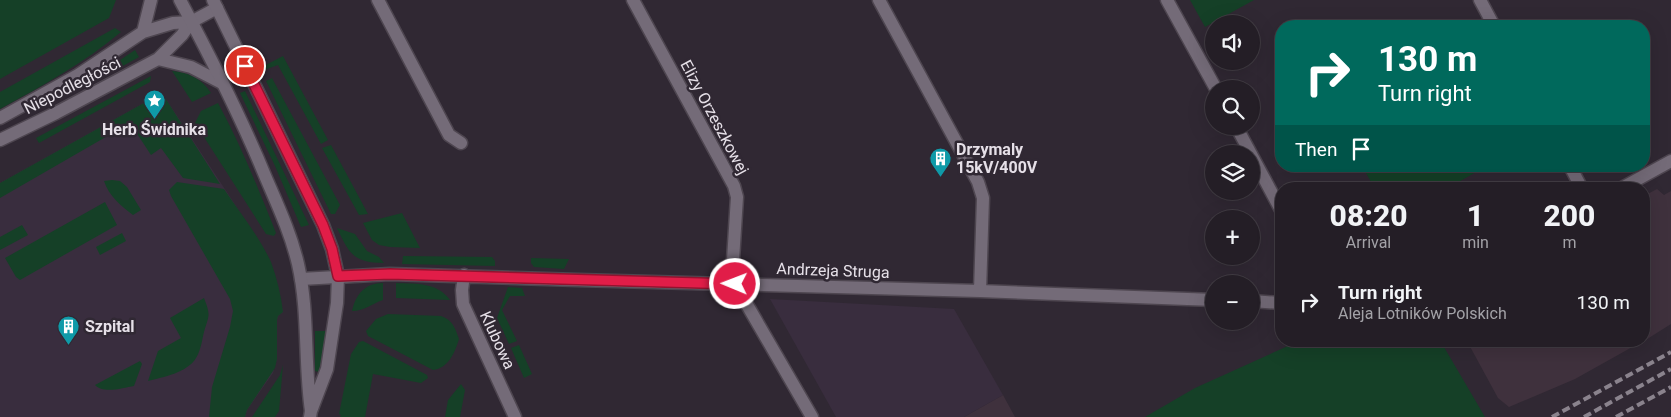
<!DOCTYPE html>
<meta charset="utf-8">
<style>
:root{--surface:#241e26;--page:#302b32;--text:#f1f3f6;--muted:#a3a2a7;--line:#413c43}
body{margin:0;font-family:Roboto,sans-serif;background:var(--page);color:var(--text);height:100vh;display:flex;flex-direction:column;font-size:19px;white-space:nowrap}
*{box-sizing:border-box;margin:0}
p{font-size:16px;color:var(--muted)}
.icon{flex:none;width:28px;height:28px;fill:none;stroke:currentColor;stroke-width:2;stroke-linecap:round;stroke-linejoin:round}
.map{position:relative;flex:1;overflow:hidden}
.panel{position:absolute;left:1275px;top:182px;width:375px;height:165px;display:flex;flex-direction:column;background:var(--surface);border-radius:20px;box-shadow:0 5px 20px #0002,0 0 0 1px var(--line)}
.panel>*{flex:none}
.top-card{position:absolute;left:1275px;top:20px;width:375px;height:152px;border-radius:20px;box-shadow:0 5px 20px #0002,0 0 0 1px var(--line);background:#00695c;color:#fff;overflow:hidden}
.tools{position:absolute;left:1205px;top:15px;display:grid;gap:10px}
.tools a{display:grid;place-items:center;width:55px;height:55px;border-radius:50%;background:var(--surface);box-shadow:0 5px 20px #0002,0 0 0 1px var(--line);font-size:25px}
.pin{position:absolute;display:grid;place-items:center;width:42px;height:42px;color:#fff;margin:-21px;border:2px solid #fff;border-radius:50%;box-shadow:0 1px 5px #0007}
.me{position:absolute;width:55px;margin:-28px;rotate:271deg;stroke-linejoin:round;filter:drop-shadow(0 0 4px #0008)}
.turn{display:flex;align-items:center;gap:18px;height:105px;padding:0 20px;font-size:22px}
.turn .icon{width:65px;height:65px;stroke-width:2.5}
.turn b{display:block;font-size:35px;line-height:42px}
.then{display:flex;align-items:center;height:48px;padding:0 20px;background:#0003;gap:10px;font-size:19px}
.eta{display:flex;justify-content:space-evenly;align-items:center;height:85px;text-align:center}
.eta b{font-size:30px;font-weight:800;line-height:35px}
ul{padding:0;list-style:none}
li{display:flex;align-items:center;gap:15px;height:70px;padding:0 20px}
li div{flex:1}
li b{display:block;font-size:19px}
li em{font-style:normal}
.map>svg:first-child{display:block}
.commercial{fill:#3f313d}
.built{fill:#392d3e}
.green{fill:#154027}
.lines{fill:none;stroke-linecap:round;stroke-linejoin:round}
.minor-casing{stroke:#4e4650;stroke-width:15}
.tertiary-casing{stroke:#4e4650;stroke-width:15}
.minor{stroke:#746b78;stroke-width:12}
.tertiary{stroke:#746b78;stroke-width:12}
.rail{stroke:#8a838d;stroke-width:4;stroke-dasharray:8 4;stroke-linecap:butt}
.route-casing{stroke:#92132f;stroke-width:12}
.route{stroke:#e11d48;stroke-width:9}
.labels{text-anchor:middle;stroke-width:5;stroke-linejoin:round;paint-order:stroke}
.street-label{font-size:16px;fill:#e6e0e8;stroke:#302833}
.poi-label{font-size:16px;font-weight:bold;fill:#e6e0e8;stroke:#302833;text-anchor:start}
</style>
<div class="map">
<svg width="1671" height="417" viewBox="0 0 1671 417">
<rect width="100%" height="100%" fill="#302833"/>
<path class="commercial" d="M 1657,189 L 1664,195 L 1671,191 L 1671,324 L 1644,341 L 1644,196 Z
M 1467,341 L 1643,341 L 1575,379 L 1509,407 L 1498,398 Z
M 1003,395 L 1015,417 L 964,417 Z"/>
<path class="built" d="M 160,94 L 164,96 L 262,246 L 270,261 L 278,286 L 283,312 L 278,316 L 277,320 L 277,359 L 273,373 L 247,410 L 245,417 L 0,417 L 0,183 Z
M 770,299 L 954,309 L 1003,395 L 964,417 L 836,417 Z"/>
<path class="green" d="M 0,0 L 116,0 L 109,18 L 0,79 Z
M 1190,0 L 1254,0 L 1205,27 Z
M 115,28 L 121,32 C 84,63 42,86 0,109 L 0,92 Z
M 135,50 L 139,57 L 87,86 L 86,83 Z
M 283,56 L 328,140 L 321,144 L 278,65 L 264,70 L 262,67 Z
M 172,71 C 189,72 202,79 211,93 L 192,102 Z
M 151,76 L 150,82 L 39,143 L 36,138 Z
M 272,78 L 340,205 L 335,214 L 331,214 L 266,81 Z
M 245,91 L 309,225 L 301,227 L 275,166 L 240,93 Z
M 160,94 L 164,96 L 220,184 L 183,178 L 161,148 L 151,155 L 130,123 L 0,198 L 0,183 Z
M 218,103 C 241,145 258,188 276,233 L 274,236 L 266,234 L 195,123 L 201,111 Z
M 331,145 L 368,214 L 359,215 L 322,148 Z
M 1362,166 L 1487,166 L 1446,189 L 1375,189 Z
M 112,180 L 120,181 L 127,187 L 141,210 L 133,215 C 121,206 109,196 104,181 Z
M 177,182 L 224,189 C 240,213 259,236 271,262 C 277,278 281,295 283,312 L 278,316 L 277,320 L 277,359 L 275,368 L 247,410 L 245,417 L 209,417 L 212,387 L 230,327 L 233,311 L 230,299 L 171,196 L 169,190 Z
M 105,202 L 117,225 L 20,280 L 16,277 L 5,258 Z
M 402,213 L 420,248 L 390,247 L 379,245 L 372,240 L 363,223 Z
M 22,225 L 28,235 L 0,250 L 0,237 Z
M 337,228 L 355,234 L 367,251 L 379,257 L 384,263 C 353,263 349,253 337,228 Z
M 122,233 L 126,241 L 100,255 L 96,247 Z
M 403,256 L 492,257 L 495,261 L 495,266 L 402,264 Z
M 531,258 L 569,259 L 564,269 L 534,267 L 531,263 Z
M 383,283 L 383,300 C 371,304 365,311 352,311 C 356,294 365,283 383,283 Z
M 396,283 C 417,284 437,282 450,300 L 396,298 Z
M 508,287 L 522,288 L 525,296 L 510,296 L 502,310 L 517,341 L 509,344 L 497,318 Z
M 204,298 C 211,316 209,315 204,332 C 202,340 201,350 196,358 C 187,373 163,377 148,381 L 158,351 L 181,338 L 170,318 Z
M 388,314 L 441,316 C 453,320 455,328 459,339 C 455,352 449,368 433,370 L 368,336 L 366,331 L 376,319 Z
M 315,331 L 326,331 L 324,358 L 319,372 L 315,371 Z
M 363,341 L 427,375 L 428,378 L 421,383 L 373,374 L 365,417 L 340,417 L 341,415 L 339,414 L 351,354 L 359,342 Z
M 1299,341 L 1432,341 L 1444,347 L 1485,417 L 1145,417 L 1195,388 Z
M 519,345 L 532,374 L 524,378 L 511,348 Z
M 140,361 L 142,364 L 134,386 C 123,388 103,394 95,385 Z
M 283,365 L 279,411 L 275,417 L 252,417 L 280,375 Z
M 461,384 L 465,390 L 460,417 L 445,417 L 448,400 Z"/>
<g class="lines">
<defs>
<path id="minor" d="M 378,0 L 449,135 L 461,143
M 633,0 L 734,186 L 737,197 L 733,260 L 735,284 L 812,417
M 879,0 L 978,182 L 983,198 L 980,291
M 1167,0 L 1216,89
M 1480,0 L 1494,26
M 143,32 L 151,0
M 158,59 L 191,67 L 222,83
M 0,118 L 78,75 L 143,32 L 173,23 L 191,22 L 217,8
M 1236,126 L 1251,154
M 0,140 L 56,113 L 158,59 L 182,35 L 191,22
M 1251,154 L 1281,210
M 1570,166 L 1582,189
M 1620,189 L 1671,161
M 464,275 L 462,290 L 463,304 L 515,417
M 301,279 L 390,274 L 578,280 L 980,291 L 1214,300
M 1251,301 L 1281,303"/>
<path id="tertiary" d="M 180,0 C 211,58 241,117 266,178 C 278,206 291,234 298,264 C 309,312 304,362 311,411
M 213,0 L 323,225 L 332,249 L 338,276 L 337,303 L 327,369 L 311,411 L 310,417"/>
</defs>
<use href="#minor" class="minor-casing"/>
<use href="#tertiary" class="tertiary-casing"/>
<use href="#minor" class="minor"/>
<use href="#tertiary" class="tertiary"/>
<path class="rail" d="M 1552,417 L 1671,352
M 1584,417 L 1671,369
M 1616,417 L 1671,387"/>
</g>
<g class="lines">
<defs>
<path id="route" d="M 245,66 L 323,225 L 332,249 L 338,276 L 390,274 L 735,284"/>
</defs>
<use href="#route" class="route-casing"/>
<use href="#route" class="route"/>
</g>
<defs>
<symbol id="sight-pin" viewBox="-11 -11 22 30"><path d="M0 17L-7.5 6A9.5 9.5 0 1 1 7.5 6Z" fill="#0f9aa8" stroke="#302833"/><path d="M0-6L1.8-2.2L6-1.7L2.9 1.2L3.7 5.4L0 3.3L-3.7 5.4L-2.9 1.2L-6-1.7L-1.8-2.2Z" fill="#fff"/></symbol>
<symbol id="building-pin" viewBox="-11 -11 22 30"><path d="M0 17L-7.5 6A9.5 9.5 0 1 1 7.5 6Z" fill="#0f9aa8" stroke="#302833"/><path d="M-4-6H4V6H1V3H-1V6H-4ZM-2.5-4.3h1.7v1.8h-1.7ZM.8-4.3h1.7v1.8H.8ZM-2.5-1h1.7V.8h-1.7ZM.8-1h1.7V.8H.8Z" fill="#fff"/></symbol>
</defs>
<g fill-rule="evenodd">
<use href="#sight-pin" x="142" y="88" width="25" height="34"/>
<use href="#building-pin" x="928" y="146" width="25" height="34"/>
<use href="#building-pin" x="56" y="314" width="25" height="34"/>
</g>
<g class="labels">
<g class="street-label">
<text transform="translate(72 85) rotate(-27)" y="6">Niepodległości</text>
<text transform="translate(715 117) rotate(62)" y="6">Elizy Orzeszkowej</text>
<text transform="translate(833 270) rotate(2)" y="6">Andrzeja Struga</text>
<text transform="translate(498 340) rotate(65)" y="6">Klubowa</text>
</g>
<g class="poi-label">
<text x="154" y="135" text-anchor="middle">Herb Świdnika</text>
<text x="956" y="155">Drzymaly<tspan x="956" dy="18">15kV/400V</tspan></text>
<text x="85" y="332">Szpital</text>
</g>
</g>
</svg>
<div class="tools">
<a><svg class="icon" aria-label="sound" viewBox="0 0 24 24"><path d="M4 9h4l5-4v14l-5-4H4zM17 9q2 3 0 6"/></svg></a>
<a><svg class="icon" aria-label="search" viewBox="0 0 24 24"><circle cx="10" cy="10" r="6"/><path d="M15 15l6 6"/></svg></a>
<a><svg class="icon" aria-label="layers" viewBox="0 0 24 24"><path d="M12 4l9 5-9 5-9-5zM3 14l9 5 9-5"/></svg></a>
<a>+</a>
<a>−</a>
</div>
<div class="pin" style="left:245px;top:66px;background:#d93025"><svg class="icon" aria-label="arrive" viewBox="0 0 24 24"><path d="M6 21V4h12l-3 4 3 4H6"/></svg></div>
<svg class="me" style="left:735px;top:284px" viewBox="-20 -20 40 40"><circle r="17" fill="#e11d48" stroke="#fff" stroke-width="3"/><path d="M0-11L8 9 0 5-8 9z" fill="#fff"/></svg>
<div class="top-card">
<div class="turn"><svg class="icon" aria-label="right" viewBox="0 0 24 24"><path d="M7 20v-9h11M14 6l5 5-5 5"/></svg><div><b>130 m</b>Turn right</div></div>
<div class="then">Then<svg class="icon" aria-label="arrive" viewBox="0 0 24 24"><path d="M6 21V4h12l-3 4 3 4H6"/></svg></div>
</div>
<section class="panel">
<div class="eta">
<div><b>08:20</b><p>Arrival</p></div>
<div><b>1</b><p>min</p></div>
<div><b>200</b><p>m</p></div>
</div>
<ul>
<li><svg class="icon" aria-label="right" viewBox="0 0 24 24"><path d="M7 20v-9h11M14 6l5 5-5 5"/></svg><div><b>Turn right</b><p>Aleja Lotników Polskich</p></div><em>130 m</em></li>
</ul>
</section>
</div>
